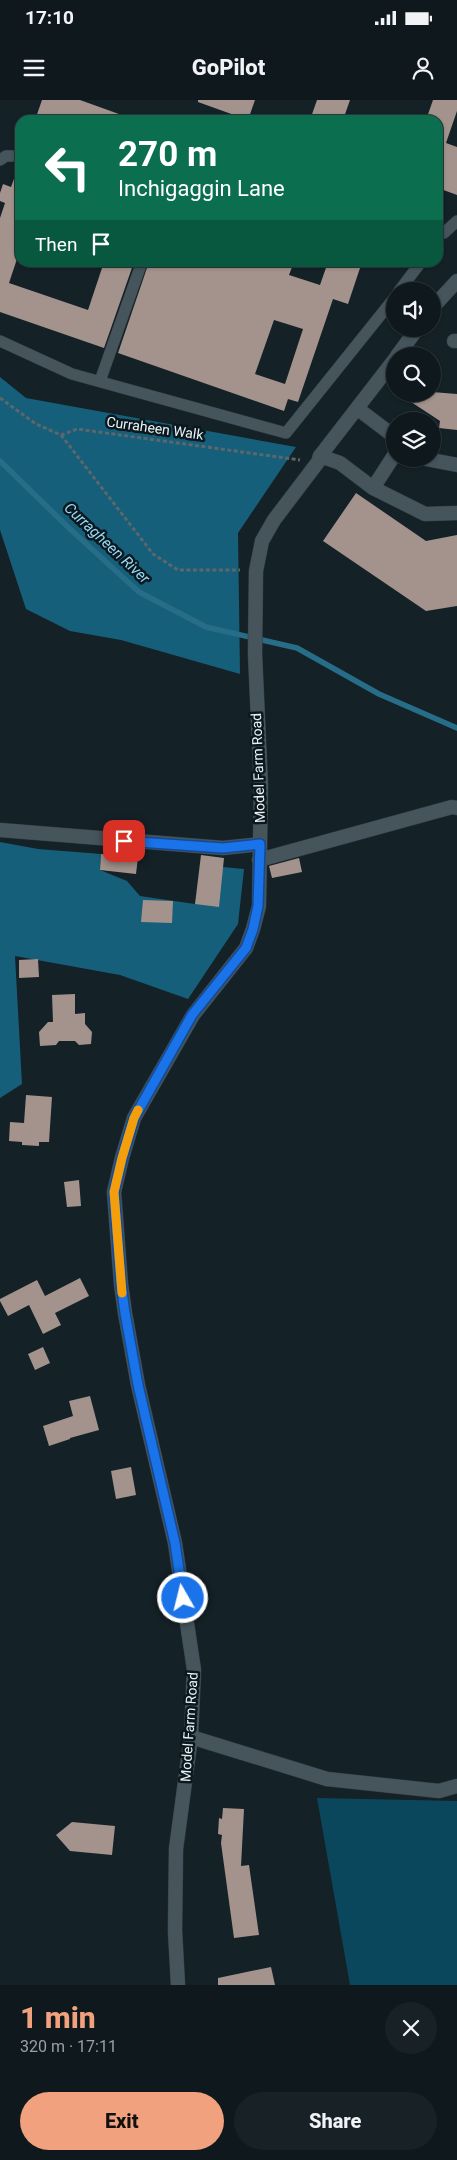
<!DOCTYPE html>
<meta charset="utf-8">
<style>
:root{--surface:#0f191d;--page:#182226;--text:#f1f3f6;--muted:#9ba0a4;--line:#2f383b;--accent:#f1a17d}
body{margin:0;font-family:Roboto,sans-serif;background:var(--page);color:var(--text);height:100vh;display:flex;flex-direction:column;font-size:19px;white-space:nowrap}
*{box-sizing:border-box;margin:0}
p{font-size:16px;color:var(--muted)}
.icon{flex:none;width:28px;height:28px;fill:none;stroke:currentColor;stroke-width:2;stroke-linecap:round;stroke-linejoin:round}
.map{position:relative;height:1885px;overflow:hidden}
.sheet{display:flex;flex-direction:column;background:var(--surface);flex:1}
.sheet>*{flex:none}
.banner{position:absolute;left:15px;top:15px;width:428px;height:152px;border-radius:15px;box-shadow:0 1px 4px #0004,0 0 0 1px var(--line);background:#0b6e4f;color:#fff;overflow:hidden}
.tools{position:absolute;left:386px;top:182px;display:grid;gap:10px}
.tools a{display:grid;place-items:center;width:55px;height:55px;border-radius:50%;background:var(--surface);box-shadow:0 1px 4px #0004,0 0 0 1px var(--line);font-size:25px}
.pin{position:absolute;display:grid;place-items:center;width:42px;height:42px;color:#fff;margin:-21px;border-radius:10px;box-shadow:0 2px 8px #0006}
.me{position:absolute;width:55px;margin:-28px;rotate:352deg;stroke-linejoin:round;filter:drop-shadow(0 0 4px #0008)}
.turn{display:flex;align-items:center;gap:18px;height:105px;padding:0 20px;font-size:22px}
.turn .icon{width:65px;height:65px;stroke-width:2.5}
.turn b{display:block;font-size:35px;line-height:42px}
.then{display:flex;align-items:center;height:48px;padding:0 20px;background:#0003;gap:10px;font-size:19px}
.round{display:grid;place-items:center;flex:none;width:52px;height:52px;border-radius:26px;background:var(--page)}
.overview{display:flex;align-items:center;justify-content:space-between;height:85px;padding:0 20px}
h1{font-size:30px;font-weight:800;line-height:38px;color:var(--accent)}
.cta{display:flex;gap:10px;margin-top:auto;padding:10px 20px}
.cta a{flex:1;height:58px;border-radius:30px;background:var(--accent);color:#111;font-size:20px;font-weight:800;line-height:58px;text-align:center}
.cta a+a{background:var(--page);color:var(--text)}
.status{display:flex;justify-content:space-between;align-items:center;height:35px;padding:0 25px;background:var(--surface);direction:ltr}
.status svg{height:14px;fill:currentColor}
header{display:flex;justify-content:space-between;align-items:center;height:65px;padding:0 20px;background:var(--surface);font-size:22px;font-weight:800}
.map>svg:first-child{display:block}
.green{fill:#0b475c}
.forest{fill:#165f7a}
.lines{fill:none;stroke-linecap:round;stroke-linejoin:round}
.stream{stroke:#286d88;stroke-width:5.5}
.building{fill:#a3938c;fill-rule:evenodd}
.service-casing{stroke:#353e43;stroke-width:12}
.minor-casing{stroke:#353e43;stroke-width:15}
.tertiary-casing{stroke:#353e43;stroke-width:15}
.secondary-casing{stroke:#353e43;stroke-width:15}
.path{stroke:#5c676d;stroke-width:3;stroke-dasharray:4 2.5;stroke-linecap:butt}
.service{stroke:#46555c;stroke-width:11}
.minor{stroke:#46555c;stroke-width:14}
.tertiary{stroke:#46555c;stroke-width:14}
.secondary{stroke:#46555c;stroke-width:14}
.route-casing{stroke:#114b97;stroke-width:12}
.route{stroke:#1a73e8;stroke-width:9}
.slow{stroke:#f59e0b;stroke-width:9}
.labels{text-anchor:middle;stroke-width:5;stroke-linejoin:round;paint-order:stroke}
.street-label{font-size:14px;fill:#e9f2f6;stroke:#0b181e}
.water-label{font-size:15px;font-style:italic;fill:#97d9f7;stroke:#0b181e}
</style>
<div class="status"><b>17:10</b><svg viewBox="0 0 49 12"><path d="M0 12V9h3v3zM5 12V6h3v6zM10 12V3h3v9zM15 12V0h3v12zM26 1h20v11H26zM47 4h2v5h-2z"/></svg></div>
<header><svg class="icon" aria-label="menu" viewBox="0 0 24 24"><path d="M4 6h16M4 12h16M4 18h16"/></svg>GoPilot<svg class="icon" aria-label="person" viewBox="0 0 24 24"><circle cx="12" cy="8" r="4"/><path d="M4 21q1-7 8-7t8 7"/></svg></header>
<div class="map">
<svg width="457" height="1885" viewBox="0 0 457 1885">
<rect width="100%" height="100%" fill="#142127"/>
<path class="green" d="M 317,1698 L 457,1701 L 457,1885 L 350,1885 Z"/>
<path class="forest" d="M 0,277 L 26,298 L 296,347 L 238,433 L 240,574 L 121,540 L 70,531 L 26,509 L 0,430 Z
M 0,742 L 38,749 L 101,754 L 100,770 L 127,781 L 140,796 L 195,804 L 223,767 L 244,769 L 238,824 L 188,899 L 120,875 L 15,856 L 22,984 L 0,998 Z"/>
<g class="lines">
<path class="stream" d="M 0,361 L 70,429 L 139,492 L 206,527 L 297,548 L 379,594 L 457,628"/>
</g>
<path class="building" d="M 42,0 L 80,0 L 130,18 L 130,20 L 35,20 Z
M 198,0 L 255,0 L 248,20 L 198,2 Z
M 317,0 L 350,0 L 343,20 L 310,20 Z
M 433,0 L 457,0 L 457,11 L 446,43 L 457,47 L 457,95 L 438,88 L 438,20 L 426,20 Z
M 18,68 L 20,68 L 20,150 L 9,183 L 88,210 L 104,162 L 134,162 L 104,248 L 0,212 L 0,118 L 5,103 L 0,101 L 0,93 L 3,84 L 11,87 Z
M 149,162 L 294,162 L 289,175 L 320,185 L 328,162 L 362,162 L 348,204 L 333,199 L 298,302 L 288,299 L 284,311 L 118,253 ZM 274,220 L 303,229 L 285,284 L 255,274 Z
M 432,292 L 457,294 L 457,330 L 439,328 L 440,321 L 399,294 L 432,294 Z
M 356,393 L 426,441 L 457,435 L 457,506 L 426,511 L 323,441 Z
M 101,754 L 138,757 L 136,774 L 100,770 Z
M 201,755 L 224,758 L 219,807 L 195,804 Z
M 299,758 L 302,772 L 272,778 L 269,766 Z
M 143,800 L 173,801 L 172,823 L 141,822 Z
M 38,859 L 39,877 L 19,878 L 19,860 Z
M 75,894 L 75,914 L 85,913 L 85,924 L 92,932 L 91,944 L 79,945 L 75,941 L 59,941 L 56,945 L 40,946 L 39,932 L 48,922 L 53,922 L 52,895 Z
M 26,995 L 52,997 L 49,1042 L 39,1042 L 39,1046 L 22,1045 L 22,1042 L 9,1041 L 10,1022 L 24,1023 Z
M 79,1080 L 81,1106 L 67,1107 L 64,1082 Z
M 80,1178 L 89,1196 L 55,1213 L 61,1225 L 43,1234 L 29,1205 L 8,1216 L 0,1201 L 0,1199 L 37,1180 L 45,1196 Z
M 43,1247 L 50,1263 L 35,1270 L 28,1254 Z
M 90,1296 L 99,1330 L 70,1338 L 70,1339 L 49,1346 L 43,1326 L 73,1316 L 69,1301 Z
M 131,1367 L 136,1395 L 116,1399 L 111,1371 Z
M 223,1708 L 244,1709 L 241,1766 L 249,1765 L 259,1835 L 234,1838 L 221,1743 L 222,1735 L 218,1734 L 219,1718 L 222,1719 Z
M 72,1722 L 115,1726 L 112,1755 L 70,1751 L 56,1735 Z
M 271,1867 L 275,1885 L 218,1885 L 218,1878 Z"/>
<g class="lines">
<defs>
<path id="service" d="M 0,60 L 6,56 L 17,56
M 438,127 L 444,133 L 457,121
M 399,191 L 421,162
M 0,241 L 72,274 L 286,333 L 395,197
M 100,281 L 142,162"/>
<path id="minor" d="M 454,241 L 457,241
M 358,309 L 395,337
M 320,356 L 340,363 L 373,388 L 425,414 L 457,413
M 426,359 L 457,365
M 373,388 L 395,354
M 259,760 L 452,707 L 457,708
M 191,1637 L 327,1679 L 439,1691 L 457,1686"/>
<path id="tertiary" d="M 0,730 L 223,748 L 260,744"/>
<path id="secondary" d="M 432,208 L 457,181
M 397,256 L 417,229
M 178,1885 L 175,1831 L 176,1749 L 191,1637 L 194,1570 L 175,1443 L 138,1285 L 125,1213 L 121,1184 L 114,1092 L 122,1058 L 134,1018 L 193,915 L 246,848 L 253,829 L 259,806 L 261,686 L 255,554 L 256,471 L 262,441 L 274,420 L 318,362 L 320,356 L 395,259"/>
</defs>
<use href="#service" class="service-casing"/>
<use href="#minor" class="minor-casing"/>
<use href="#tertiary" class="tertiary-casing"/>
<use href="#secondary" class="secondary-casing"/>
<path class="path" d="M 0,298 L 36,324 L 61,335 L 77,329 L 300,360
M 61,335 L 153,454 L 178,470 L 240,470"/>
<use href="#service" class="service"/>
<use href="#minor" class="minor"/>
<use href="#tertiary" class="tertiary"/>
<use href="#secondary" class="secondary"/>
</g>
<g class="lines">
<defs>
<path id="route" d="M 124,741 L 223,748 L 260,744 L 258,806 L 253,829 L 246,848 L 192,915 L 134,1018 L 122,1058 L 114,1092 L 121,1184 L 125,1213 L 138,1285 L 175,1443 L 183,1498"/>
</defs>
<use href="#route" class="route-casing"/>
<use href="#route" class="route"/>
<path class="slow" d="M 122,1193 L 114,1092 L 122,1058 L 134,1018 L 138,1010"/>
</g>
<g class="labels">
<g class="street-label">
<text transform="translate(155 328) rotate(8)" y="5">Curraheen Walk</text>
<text transform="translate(258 668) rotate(-92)" y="5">Model Farm Road</text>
<text transform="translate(189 1627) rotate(-86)" y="5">Model Farm Road</text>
</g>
<g class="water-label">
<text transform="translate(107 443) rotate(43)" y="5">Curragheen River</text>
</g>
</g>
</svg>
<div class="tools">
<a><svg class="icon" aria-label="sound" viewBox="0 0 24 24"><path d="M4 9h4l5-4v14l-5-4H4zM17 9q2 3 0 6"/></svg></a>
<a><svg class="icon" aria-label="search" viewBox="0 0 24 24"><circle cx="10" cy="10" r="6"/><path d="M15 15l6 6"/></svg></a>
<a><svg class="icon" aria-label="layers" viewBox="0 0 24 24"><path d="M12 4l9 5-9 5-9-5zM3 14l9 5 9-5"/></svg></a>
</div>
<div class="pin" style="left:124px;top:741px;background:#d93025"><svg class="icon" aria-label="arrive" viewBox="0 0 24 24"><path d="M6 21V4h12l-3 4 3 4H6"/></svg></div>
<svg class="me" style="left:183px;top:1498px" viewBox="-20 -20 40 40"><circle r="17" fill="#1a73e8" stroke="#fff" stroke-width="3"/><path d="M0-11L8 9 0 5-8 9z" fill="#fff"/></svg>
<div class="banner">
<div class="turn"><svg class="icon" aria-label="left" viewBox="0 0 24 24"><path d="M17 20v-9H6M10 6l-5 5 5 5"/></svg><div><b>270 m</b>Inchigaggin Lane</div></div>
<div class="then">Then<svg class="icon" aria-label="arrive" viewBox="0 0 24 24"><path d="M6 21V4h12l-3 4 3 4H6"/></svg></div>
</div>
</div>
<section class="sheet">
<div class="overview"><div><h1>1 min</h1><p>320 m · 17:11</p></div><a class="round"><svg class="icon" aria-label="close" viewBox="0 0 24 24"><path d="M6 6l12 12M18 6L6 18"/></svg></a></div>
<div class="cta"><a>Exit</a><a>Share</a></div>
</section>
